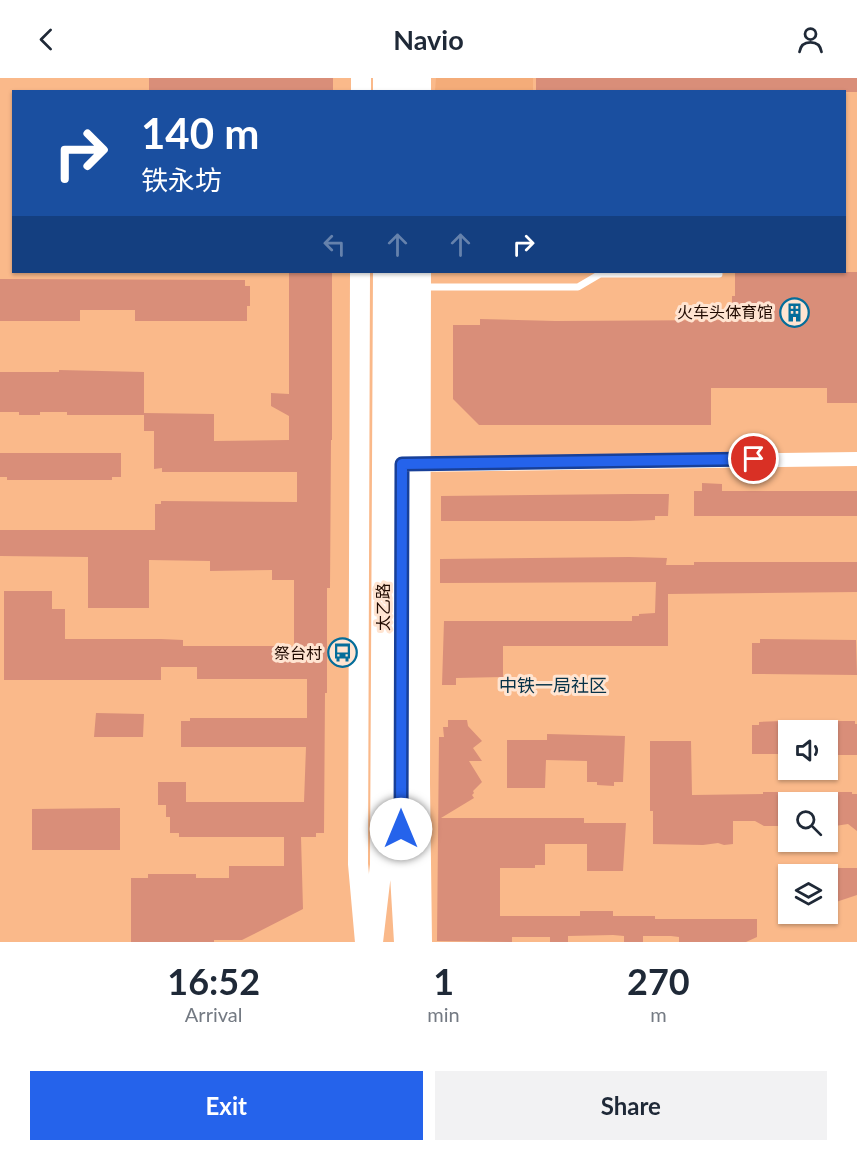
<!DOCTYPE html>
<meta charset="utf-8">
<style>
:root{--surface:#fff;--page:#f2f2f3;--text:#1f2937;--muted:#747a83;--accent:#2563eb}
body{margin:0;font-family:Lato,"Noto Sans SC",sans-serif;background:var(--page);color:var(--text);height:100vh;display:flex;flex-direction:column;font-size:22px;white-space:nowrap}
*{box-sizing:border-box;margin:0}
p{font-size:20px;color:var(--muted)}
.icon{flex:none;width:33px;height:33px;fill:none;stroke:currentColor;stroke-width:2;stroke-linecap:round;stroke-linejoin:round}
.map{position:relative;height:864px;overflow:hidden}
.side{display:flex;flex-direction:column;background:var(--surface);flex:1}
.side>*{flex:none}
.guide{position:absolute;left:12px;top:12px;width:834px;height:183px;border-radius:0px;box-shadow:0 2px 4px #0004;background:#1a4fa0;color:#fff;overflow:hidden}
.fabs{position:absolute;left:778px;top:642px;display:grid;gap:12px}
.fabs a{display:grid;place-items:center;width:60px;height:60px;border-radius:0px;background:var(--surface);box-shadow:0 2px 4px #0004;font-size:30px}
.pin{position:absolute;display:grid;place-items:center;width:51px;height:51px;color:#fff;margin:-26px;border:3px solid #fff;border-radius:50%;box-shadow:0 2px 6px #0007}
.me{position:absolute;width:66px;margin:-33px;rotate:0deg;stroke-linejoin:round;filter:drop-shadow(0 0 4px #0008)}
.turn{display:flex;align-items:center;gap:21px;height:126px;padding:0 30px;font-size:27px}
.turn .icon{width:78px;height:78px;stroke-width:2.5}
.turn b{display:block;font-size:42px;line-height:51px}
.lanes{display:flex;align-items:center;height:57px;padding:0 30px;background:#0003;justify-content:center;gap:30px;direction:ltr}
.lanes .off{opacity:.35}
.eta{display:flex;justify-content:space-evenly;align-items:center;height:102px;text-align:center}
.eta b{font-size:36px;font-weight:700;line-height:42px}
.action{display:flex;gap:12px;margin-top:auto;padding:12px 30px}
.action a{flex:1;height:69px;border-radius:0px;background:var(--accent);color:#fff;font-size:24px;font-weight:700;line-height:69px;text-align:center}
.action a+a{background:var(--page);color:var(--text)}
header{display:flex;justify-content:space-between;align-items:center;height:78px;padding:0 30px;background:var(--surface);font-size:27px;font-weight:700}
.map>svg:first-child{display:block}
.built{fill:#f4ac79}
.building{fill:#d98e79}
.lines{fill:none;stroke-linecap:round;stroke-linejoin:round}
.service{stroke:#fff;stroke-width:7}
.minor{stroke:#fff;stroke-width:14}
.secondary{stroke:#fff;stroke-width:20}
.primary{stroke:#fff;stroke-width:22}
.route-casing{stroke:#184099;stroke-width:15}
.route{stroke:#2563eb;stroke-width:10}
.labels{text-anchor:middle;stroke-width:6;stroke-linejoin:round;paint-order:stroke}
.poi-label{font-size:16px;fill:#200a00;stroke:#ffe4d1;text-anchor:end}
.street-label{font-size:16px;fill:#200a00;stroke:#ffe4d1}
.neighbourhood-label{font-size:18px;fill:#063248;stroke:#ffe4d1}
</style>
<header><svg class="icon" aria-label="back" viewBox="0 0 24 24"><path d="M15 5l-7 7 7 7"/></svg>Navio<svg class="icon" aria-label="person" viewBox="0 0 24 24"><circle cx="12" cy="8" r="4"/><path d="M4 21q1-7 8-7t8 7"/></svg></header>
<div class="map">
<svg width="857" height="864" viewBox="0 0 857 864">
<rect width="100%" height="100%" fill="#fab98a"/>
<path class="built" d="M 436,0 L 533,0 L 533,13 L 435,13 Z"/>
<path class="building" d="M 149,0 L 333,0 L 333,14 L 149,14 Z
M 536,0 L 857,0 L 857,14 L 536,14 Z
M 289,194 L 332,194 L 332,362 L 331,362 L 330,510 L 327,510 L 327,615 L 325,615 L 324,755 L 316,755 L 316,759 L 301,759 L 303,831 L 242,862 L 214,862 L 214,864 L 131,864 L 131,800 L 148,800 L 148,796 L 196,796 L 196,800 L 229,800 L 229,788 L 284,788 L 284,759 L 179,759 L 179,755 L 170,755 L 170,739 L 166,739 L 166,727 L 158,727 L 158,704 L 186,704 L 186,724 L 304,724 L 306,669 L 181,669 L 181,643 L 190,643 L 190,640 L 307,640 L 307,601 L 197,601 L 197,589 L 161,589 L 161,602 L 4,602 L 4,513 L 52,513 L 52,531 L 65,531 L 65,561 L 161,561 L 183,562 L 183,568 L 294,568 L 294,502 L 272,502 L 272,492 L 210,493 L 210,483 L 149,482 L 149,530 L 88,530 L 88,479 L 0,478 L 0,452 L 155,452 L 155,426 L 161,426 L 161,423 L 297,424 L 297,394 L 162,394 L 162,390 L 154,391 L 154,353 L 144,353 L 144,337 L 67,337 L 67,334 L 40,334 L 40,337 L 19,337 L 19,334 L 0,334 L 0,294 L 59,294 L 59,292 L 144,294 L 144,335 L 214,336 L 214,363 L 289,362 L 289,338 L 271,328 L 271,315 L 289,316 Z
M 735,194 L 857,194 L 857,325 L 827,325 L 827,310 L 711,310 L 711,347 L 479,347 L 453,321 L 453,247 L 480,247 L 480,241 L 555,243 L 732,242 L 732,218 L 735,218 Z
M 0,201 L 245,202 L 245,208 L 250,208 L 250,228 L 247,228 L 247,243 L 135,243 L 135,232 L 80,232 L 80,243 L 0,243 Z
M 0,375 L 121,375 L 121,399 L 112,399 L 112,402 L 7,402 L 7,399 L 0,399 Z
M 702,405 L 722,406 L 722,413 L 857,413 L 857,438 L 694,438 L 694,413 L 702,413 Z
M 629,416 L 669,416 L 668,438 L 655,438 L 655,442 L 629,443 L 441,443 L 441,418 Z
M 629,479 L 667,480 L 666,487 L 694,487 L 694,484 L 857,484 L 857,514 L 668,516 L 668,568 L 503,568 L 503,599 L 456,600 L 456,607 L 442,607 L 444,543 L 632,543 L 632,538 L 639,538 L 639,536 L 655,535 L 656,504 L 440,505 L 440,481 Z
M 760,561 L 856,562 L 857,597 L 752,596 L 752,565 L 760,565 Z
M 96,635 L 144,636 L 143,659 L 94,659 Z
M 448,642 L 467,642 L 468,648 L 482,663 L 473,670 L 482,683 L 469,683 L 482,704 L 473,713 L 474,715 L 472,717 L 474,720 L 441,740 L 584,740 L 584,745 L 626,745 L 623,793 L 587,793 L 587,766 L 545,766 L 545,787 L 535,787 L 535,790 L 500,790 L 500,838 L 580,838 L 580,833 L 613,833 L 613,838 L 655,838 L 655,841 L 757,841 L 757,859 L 746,864 L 679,864 L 679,859 L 671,858 L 643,858 L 643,864 L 624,864 L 624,858 L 613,857 L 568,858 L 568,864 L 550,864 L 550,859 L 512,859 L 512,864 L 437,863 L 439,659 L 444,659 L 443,649 L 448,649 Z
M 782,643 L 789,643 L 789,676 L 752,676 L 752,647 L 759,647 L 759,644 Z
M 828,643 L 855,643 L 855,646 L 857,646 L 857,677 L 828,677 Z
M 547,656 L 625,658 L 623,704 L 614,704 L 614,708 L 597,707 L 597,704 L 587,704 L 587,683 L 546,682 L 545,710 L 507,710 L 507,662 L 547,662 Z
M 650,663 L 691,663 L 692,717 L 763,716 L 763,714 L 789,714 L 789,744 L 780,748 L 764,748 L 755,743 L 733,743 L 733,766 L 724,767 L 718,765 L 703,767 L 653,766 L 653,733 L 650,733 Z
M 828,714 L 852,714 L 852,716 L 857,716 L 857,753 L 848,746 L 835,748 L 828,743 Z
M 120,730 L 120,772 L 32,772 L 32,731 Z
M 828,790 L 857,790 L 857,817 L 836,824 L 828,823 Z"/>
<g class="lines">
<path class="service" d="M 423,209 L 578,209 L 600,196 L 719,196"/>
<path class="minor" d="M 413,387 L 857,381"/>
<path class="secondary" d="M 361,14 L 361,0
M 421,14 L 421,0
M 360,194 L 358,786 L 365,864
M 421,194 L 420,705 L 422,864"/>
<path class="primary" d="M 384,14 L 384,0
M 402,14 L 402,0
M 402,194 L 401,797 L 405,864
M 372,864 L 381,787 L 384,194"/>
</g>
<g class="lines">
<defs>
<path id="route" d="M 401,751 L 402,386 L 754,381"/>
</defs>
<use href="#route" class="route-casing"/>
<use href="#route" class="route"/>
</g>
<defs>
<symbol id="building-ring" viewBox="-11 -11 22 22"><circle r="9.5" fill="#ffe4d1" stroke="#046d9a" stroke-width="1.5"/><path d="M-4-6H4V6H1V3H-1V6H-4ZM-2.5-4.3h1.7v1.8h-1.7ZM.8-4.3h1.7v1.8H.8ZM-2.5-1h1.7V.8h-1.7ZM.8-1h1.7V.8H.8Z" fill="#046d9a"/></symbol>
<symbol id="bus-ring" viewBox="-11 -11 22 22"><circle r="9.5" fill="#ffe4d1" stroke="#046d9a" stroke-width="1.5"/><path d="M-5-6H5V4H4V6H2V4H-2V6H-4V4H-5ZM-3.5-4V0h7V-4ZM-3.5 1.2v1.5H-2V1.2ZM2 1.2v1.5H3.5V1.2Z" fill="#046d9a"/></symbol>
</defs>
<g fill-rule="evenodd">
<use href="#building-ring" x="778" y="218" width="33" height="33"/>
<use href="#bus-ring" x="326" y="558" width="33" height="33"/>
</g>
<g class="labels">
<g class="poi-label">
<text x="773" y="240">火车头体育馆</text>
<text x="322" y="581">祭台村</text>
</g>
<g class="street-label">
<text transform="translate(383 529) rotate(-90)" y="6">太乙路</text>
</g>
<g class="neighbourhood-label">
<text x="553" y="614">中铁一局社区</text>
</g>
</g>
</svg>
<div class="fabs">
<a><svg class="icon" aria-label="sound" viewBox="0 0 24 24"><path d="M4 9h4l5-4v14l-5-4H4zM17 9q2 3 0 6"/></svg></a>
<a><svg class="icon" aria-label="search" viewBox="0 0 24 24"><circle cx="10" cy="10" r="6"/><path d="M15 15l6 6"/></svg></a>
<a><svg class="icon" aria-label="layers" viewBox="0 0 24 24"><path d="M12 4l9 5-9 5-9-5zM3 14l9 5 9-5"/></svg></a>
</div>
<div class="pin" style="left:754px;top:381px;background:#d93025"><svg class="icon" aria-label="arrive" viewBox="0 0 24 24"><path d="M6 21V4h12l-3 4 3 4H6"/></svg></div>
<svg class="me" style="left:401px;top:751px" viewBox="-20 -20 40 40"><circle r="19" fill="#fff"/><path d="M0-13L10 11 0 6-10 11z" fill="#2563eb"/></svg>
<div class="guide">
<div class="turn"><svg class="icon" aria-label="right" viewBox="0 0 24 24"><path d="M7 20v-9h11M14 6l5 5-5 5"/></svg><div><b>140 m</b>铁永坊</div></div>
<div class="lanes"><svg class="icon off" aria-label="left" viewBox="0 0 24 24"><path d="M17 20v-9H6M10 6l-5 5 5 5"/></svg><svg class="icon off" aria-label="ahead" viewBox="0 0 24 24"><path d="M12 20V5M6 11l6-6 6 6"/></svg><svg class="icon off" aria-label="ahead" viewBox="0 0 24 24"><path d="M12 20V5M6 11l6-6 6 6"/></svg><svg class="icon" aria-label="right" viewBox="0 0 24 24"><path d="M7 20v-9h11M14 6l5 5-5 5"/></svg></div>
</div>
</div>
<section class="side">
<div class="eta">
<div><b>16:52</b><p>Arrival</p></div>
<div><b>1</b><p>min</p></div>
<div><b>270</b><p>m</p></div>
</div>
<div class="action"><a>Exit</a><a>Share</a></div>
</section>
